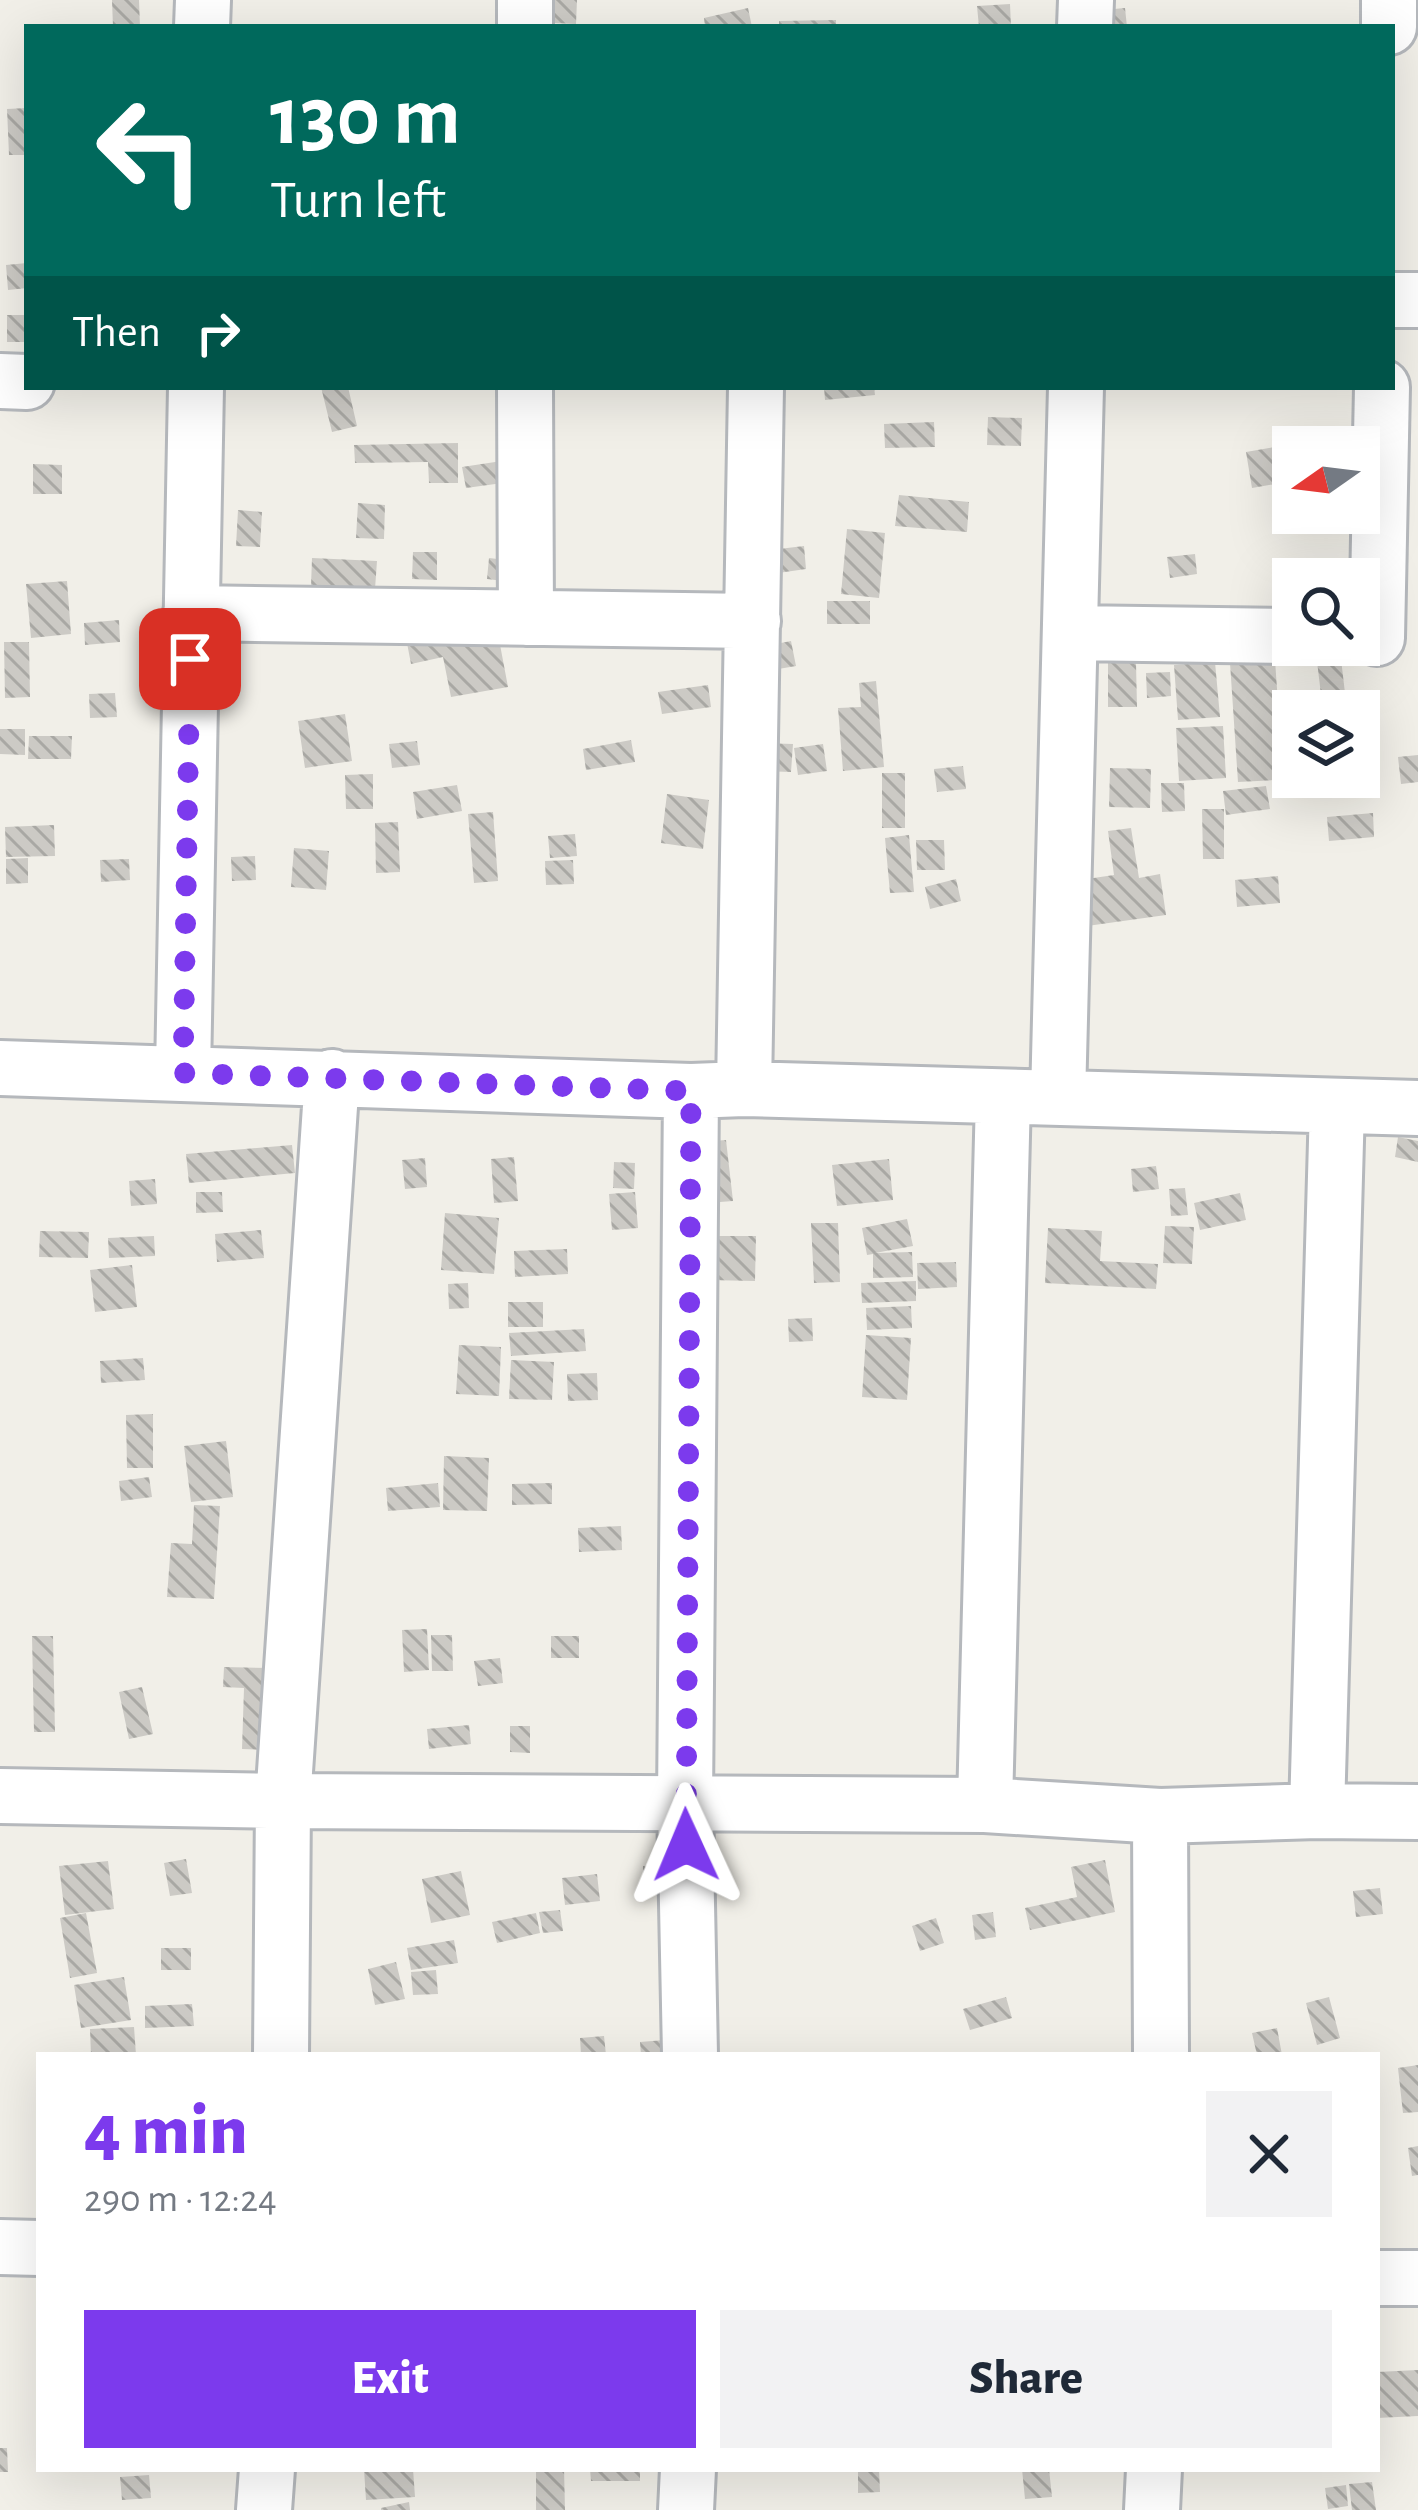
<!DOCTYPE html>
<meta charset="utf-8">
<style>
:root{--surface:#fff;--page:#f2f2f3;--text:#1f2937;--muted:#747a83;--accent:#7c3aed}
body{margin:0;font-family:"Alegreya Sans",sans-serif;background:var(--page);color:var(--text);height:100vh;display:flex;flex-direction:column;font-size:45px;white-space:nowrap}
*{box-sizing:border-box;margin:0}
p{font-size:39px;color:var(--muted)}
.icon{flex:none;width:66px;height:66px;fill:none;stroke:currentColor;stroke-width:2;stroke-linecap:round;stroke-linejoin:round}
.map{position:relative;flex:1;overflow:hidden}
.drawer{position:absolute;left:36px;top:2052px;width:1344px;height:420px;display:flex;flex-direction:column;background:var(--surface);border-radius:0px;box-shadow:0 12px 48px #0002}
.drawer>*{flex:none}
.top-card{position:absolute;left:24px;top:24px;width:1371px;height:366px;border-radius:0px;box-shadow:0 12px 48px #0002;background:#00695c;color:#fff;overflow:hidden}
.needle{width:78px;rotate:256deg}
.controls{position:absolute;left:1272px;top:426px;display:grid;gap:24px}
.controls a{display:grid;place-items:center;width:108px;height:108px;border-radius:0px;background:var(--surface);box-shadow:0 12px 48px #0002;font-size:60px}
.pin{position:absolute;display:grid;place-items:center;width:102px;height:102px;color:#fff;margin:-51px;border-radius:24px;box-shadow:0 6px 18px #0006}
.me{position:absolute;width:132px;margin:-66px;rotate:359deg;stroke-linejoin:round;filter:drop-shadow(0 0 9px #0008)}
.turn{display:flex;align-items:center;gap:42px;height:252px;padding:0 48px;font-size:54px}
.turn .icon{width:156px;height:156px;stroke-width:2.5}
.turn b{display:block;font-size:84px;line-height:102px}
.then{display:flex;align-items:center;height:114px;padding:0 48px;background:#0003;gap:24px;font-size:45px}
.round{display:grid;place-items:center;flex:none;width:126px;height:126px;border-radius:0px;background:var(--page)}
.overview{display:flex;align-items:center;justify-content:space-between;height:204px;padding:0 48px}
h1{font-size:72px;font-weight:800;line-height:90px;color:var(--accent)}
.primary-button{display:flex;gap:24px;margin-top:auto;padding:24px 48px}
.primary-button a{flex:1;height:138px;border-radius:0px;background:var(--accent);color:#fff;font-size:48px;font-weight:800;line-height:138px;text-align:center}
.primary-button a+a{background:var(--page);color:var(--text)}
.map>svg:first-child{display:block}
.building{fill:url(#building-back-hatch)}
.lines{fill:none;stroke-linecap:round;stroke-linejoin:round}
.minor-casing{stroke:#b5b8bc;stroke-width:60}
.minor{stroke:#fff;stroke-width:54}
.route{stroke:#7c3aed;stroke-width:21;stroke-dasharray:0 37.8}
</style>
<div class="map">
<svg width="1418" height="2510" viewBox="0 0 1418 2510">
<defs>
<pattern id="building-back-hatch" width="6" height="6" patternUnits="userSpaceOnUse" patternTransform="scale(3)"><rect width="6" height="6" fill="#cccac5"/><path d="M-1 5l2 2M0 0l6 6M5-1l2 2" fill="none" stroke="#a9a8a4"/></pattern>
</defs>
<rect width="100%" height="100%" fill="#f1efe8"/>
<path class="building" d="M 112,0 L 139,0 L 140,27 L 113,27 Z
M 533,0 L 577,0 L 576,24 L 532,22 Z
M 1010,4 L 1011,27 L 979,27 L 977,6 Z
M 748,8 L 752,27 L 705,27 L 704,18 Z
M 1125,8 L 1127,27 L 1104,27 L 1103,10 Z
M 836,20 L 836,27 L 779,27 L 779,21 Z
M 27,108 L 27,155 L 9,155 L 7,109 Z
M 27,263 L 27,288 L 8,290 L 6,265 Z
M 7,315 L 27,315 L 27,342 L 7,342 Z
M 321,387 L 348,387 L 357,426 L 332,432 Z
M 824,387 L 874,387 L 875,395 L 825,400 Z
M 988,417 L 1022,418 L 1021,446 L 987,445 Z
M 934,422 L 935,447 L 885,448 L 884,424 Z
M 458,443 L 458,483 L 429,483 L 428,462 L 355,463 L 354,445 Z
M 1275,447 L 1281,483 L 1252,488 L 1246,452 Z
M 521,458 L 524,480 L 466,488 L 462,467 Z
M 33,464 L 62,465 L 62,494 L 33,494 Z
M 899,495 L 969,502 L 967,532 L 895,526 Z
M 358,503 L 385,505 L 384,539 L 356,538 Z
M 238,510 L 262,512 L 260,547 L 236,546 Z
M 847,529 L 885,533 L 879,598 L 841,594 Z
M 804,546 L 806,569 L 764,575 L 761,551 Z
M 413,552 L 437,552 L 437,580 L 412,579 Z
M 1195,554 L 1197,574 L 1170,578 L 1167,557 Z
M 312,558 L 377,561 L 375,589 L 311,586 Z
M 489,558 L 522,562 L 520,583 L 487,579 Z
M 1281,565 L 1323,570 L 1322,579 L 1293,579 L 1293,611 L 1276,609 Z
M 67,581 L 71,634 L 31,638 L 26,584 Z
M 827,601 L 870,601 L 870,624 L 827,624 Z
M 119,620 L 120,642 L 85,645 L 84,623 Z
M 498,634 L 508,687 L 451,697 L 443,657 L 411,664 L 407,643 Z
M 791,641 L 796,666 L 761,672 L 756,648 Z
M 4,642 L 29,642 L 30,697 L 5,698 Z
M 1341,659 L 1345,693 L 1321,695 L 1317,661 Z
M 1275,660 L 1282,761 L 1293,760 L 1293,779 L 1238,782 L 1230,663 Z
M 1215,662 L 1220,717 L 1178,720 L 1174,665 Z
M 1108,663 L 1136,663 L 1137,707 L 1108,707 Z
M 1170,672 L 1171,696 L 1147,698 L 1146,673 Z
M 876,681 L 884,767 L 843,771 L 838,708 L 861,707 L 859,683 Z
M 708,685 L 711,707 L 662,714 L 658,692 Z
M 115,693 L 117,717 L 90,718 L 89,694 Z
M 345,714 L 352,761 L 305,768 L 298,721 Z
M 1359,723 L 1368,723 L 1372,774 L 1359,775 Z
M 1223,726 L 1226,778 L 1179,781 L 1176,728 Z
M 0,729 L 25,729 L 25,755 L 0,754 Z
M 29,736 L 72,736 L 71,759 L 28,759 Z
M 631,740 L 635,762 L 586,770 L 583,749 Z
M 417,741 L 420,765 L 392,768 L 389,744 Z
M 760,743 L 793,744 L 791,772 L 758,771 Z
M 823,744 L 827,771 L 798,775 L 794,748 Z
M 1418,755 L 1418,782 L 1401,784 L 1398,757 Z
M 963,766 L 966,789 L 937,792 L 934,769 Z
M 1110,768 L 1151,769 L 1150,808 L 1109,807 Z
M 882,773 L 905,773 L 905,828 L 882,828 Z
M 373,774 L 373,809 L 346,809 L 345,775 Z
M 1161,783 L 1184,783 L 1185,811 L 1162,812 Z
M 457,785 L 462,811 L 417,819 L 413,792 Z
M 1266,786 L 1270,809 L 1226,815 L 1223,791 Z
M 667,794 L 709,800 L 703,849 L 661,843 Z
M 1202,809 L 1224,809 L 1224,859 L 1203,859 Z
M 493,812 L 498,881 L 474,883 L 468,814 Z
M 1373,813 L 1374,837 L 1329,841 L 1327,817 Z
M 398,822 L 400,872 L 376,873 L 375,823 Z
M 54,825 L 55,856 L 6,857 L 5,827 Z
M 1131,828 L 1139,878 L 1160,874 L 1166,915 L 1087,926 L 1080,880 L 1114,875 L 1108,831 Z
M 575,834 L 577,856 L 550,858 L 548,836 Z
M 909,835 L 914,892 L 890,893 L 885,838 Z
M 916,840 L 944,840 L 945,870 L 917,870 Z
M 294,848 L 329,851 L 326,890 L 291,887 Z
M 255,856 L 256,880 L 232,881 L 231,857 Z
M 28,858 L 28,883 L 6,884 L 6,859 Z
M 129,859 L 130,880 L 101,882 L 100,860 Z
M 573,860 L 574,884 L 546,885 L 545,861 Z
M 1278,876 L 1280,903 L 1237,907 L 1235,880 Z
M 956,879 L 961,901 L 930,909 L 925,887 Z
M 1398,1137 L 1418,1141 L 1418,1162 L 1395,1157 Z
M 726,1140 L 733,1201 L 707,1203 L 700,1142 Z
M 292,1145 L 295,1173 L 189,1183 L 186,1154 Z
M 514,1157 L 518,1201 L 494,1203 L 491,1159 Z
M 425,1158 L 427,1187 L 405,1189 L 402,1160 Z
M 889,1159 L 893,1200 L 837,1206 L 832,1165 Z
M 614,1162 L 635,1163 L 634,1189 L 613,1188 Z
M 1156,1166 L 1159,1189 L 1133,1192 L 1131,1169 Z
M 155,1179 L 157,1204 L 131,1206 L 129,1181 Z
M 1185,1188 L 1188,1215 L 1171,1216 L 1169,1189 Z
M 196,1192 L 222,1192 L 223,1212 L 196,1213 Z
M 635,1192 L 638,1228 L 612,1230 L 609,1194 Z
M 1240,1193 L 1246,1220 L 1200,1230 L 1194,1203 Z
M 445,1213 L 499,1218 L 494,1274 L 441,1270 Z
M 907,1219 L 913,1246 L 875,1253 L 912,1252 L 913,1277 L 873,1278 L 873,1254 L 867,1255 L 862,1228 Z
M 811,1223 L 838,1223 L 840,1282 L 814,1283 Z
M 1165,1226 L 1194,1227 L 1192,1264 L 1163,1263 Z
M 1048,1228 L 1102,1231 L 1100,1261 L 1158,1264 L 1156,1289 L 1045,1283 Z
M 261,1230 L 264,1258 L 217,1262 L 215,1234 Z
M 40,1231 L 89,1232 L 88,1258 L 39,1257 Z
M 154,1236 L 155,1256 L 109,1258 L 108,1238 Z
M 709,1236 L 756,1236 L 755,1281 L 708,1280 Z
M 567,1249 L 568,1274 L 515,1277 L 514,1251 Z
M 956,1262 L 957,1287 L 918,1289 L 917,1263 Z
M 132,1265 L 137,1307 L 95,1312 L 90,1270 Z
M 916,1281 L 916,1301 L 862,1303 L 861,1283 Z
M 468,1283 L 469,1308 L 449,1309 L 448,1284 Z
M 508,1302 L 543,1302 L 543,1327 L 508,1327 Z
M 911,1306 L 912,1328 L 867,1330 L 866,1308 Z
M 812,1318 L 813,1341 L 789,1342 L 788,1319 Z
M 584,1329 L 586,1351 L 511,1356 L 509,1333 Z
M 866,1335 L 911,1338 L 907,1400 L 862,1397 Z
M 459,1345 L 501,1347 L 499,1396 L 456,1394 Z
M 143,1358 L 145,1380 L 101,1383 L 100,1361 Z
M 511,1360 L 554,1362 L 552,1400 L 509,1399 Z
M 597,1373 L 598,1400 L 568,1401 L 567,1374 Z
M 153,1414 L 153,1468 L 127,1468 L 126,1415 Z
M 226,1441 L 233,1497 L 191,1502 L 184,1446 Z
M 444,1456 L 489,1458 L 487,1511 L 443,1510 Z
M 149,1477 L 152,1497 L 121,1501 L 119,1481 Z
M 438,1483 L 440,1507 L 388,1511 L 386,1488 Z
M 552,1483 L 552,1504 L 512,1505 L 512,1484 Z
M 194,1505 L 220,1506 L 214,1599 L 167,1597 L 171,1543 L 192,1544 Z
M 621,1526 L 622,1550 L 579,1552 L 578,1528 Z
M 427,1629 L 429,1670 L 404,1672 L 402,1630 Z
M 431,1635 L 452,1635 L 453,1671 L 432,1671 Z
M 32,1636 L 53,1636 L 55,1732 L 34,1732 Z
M 551,1636 L 579,1636 L 579,1658 L 551,1658 Z
M 500,1658 L 503,1683 L 478,1686 L 474,1661 Z
M 224,1667 L 268,1668 L 267,1750 L 242,1749 L 244,1688 L 223,1687 Z
M 142,1687 L 153,1734 L 129,1739 L 119,1692 Z
M 469,1725 L 471,1744 L 429,1749 L 427,1729 Z
M 510,1726 L 530,1726 L 530,1753 L 510,1752 Z
M 186,1859 L 192,1893 L 170,1896 L 164,1863 Z
M 1105,1860 L 1115,1912 L 1030,1930 L 1025,1908 L 1077,1897 L 1071,1867 Z
M 108,1861 L 114,1909 L 65,1915 L 59,1866 Z
M 663,1865 L 664,1889 L 644,1891 L 643,1866 Z
M 461,1871 L 470,1915 L 431,1923 L 422,1879 Z
M 597,1874 L 600,1901 L 565,1905 L 562,1878 Z
M 1380,1888 L 1383,1914 L 1356,1917 L 1353,1891 Z
M 560,1910 L 563,1931 L 543,1933 L 539,1912 Z
M 993,1912 L 996,1937 L 975,1940 L 972,1915 Z
M 86,1913 L 97,1973 L 70,1978 L 60,1918 Z
M 536,1913 L 540,1933 L 497,1943 L 492,1922 Z
M 936,1918 L 944,1943 L 920,1951 L 912,1926 Z
M 454,1940 L 458,1963 L 411,1970 L 407,1948 Z
M 161,1948 L 191,1948 L 191,1970 L 161,1970 Z
M 396,1962 L 405,1999 L 375,2005 L 368,1969 Z
M 436,1970 L 438,1994 L 413,1995 L 411,1972 Z
M 124,1977 L 131,2020 L 81,2028 L 74,1985 Z
M 1006,1997 L 1012,2018 L 970,2030 L 963,2009 Z
M 1329,1997 L 1340,2038 L 1317,2045 L 1306,2003 Z
M 192,2004 L 194,2026 L 145,2028 L 145,2006 Z
M 134,2027 L 136,2055 L 91,2055 L 90,2029 Z
M 1277,2028 L 1282,2055 L 1257,2055 L 1252,2033 Z
M 604,2036 L 606,2055 L 581,2055 L 580,2038 Z
M 665,2040 L 667,2055 L 641,2055 L 640,2042 Z
M 1418,2065 L 1418,2112 L 1403,2113 L 1398,2068 Z
M 1418,2146 L 1418,2175 L 1412,2176 L 1408,2148 Z
M 1418,2370 L 1418,2416 L 1377,2418 L 1377,2372 Z
M 0,2448 L 7,2448 L 8,2472 L 0,2472 Z
M 364,2469 L 413,2469 L 415,2497 L 366,2500 Z
M 536,2469 L 564,2469 L 565,2510 L 536,2510 Z
M 590,2469 L 640,2469 L 640,2481 L 591,2481 Z
M 858,2469 L 879,2469 L 880,2492 L 858,2493 Z
M 1022,2469 L 1049,2469 L 1052,2497 L 1025,2499 Z
M 149,2475 L 151,2498 L 122,2500 L 120,2477 Z
M 1372,2482 L 1376,2510 L 1352,2510 L 1349,2484 Z
M 1346,2485 L 1348,2506 L 1328,2509 L 1325,2488 Z
M 409,2502 L 410,2510 L 381,2510 L 381,2508 Z"/>
<g class="lines">
<defs>
<path id="minor" d="M 525,0 L 525,27
M 202,27 L 203,0
M 1085,27 L 1086,0
M 1389,27 L 1389,0
M 1392,300 L 1418,300
M 0,381 L 27,382
M 525,387 L 526,618
M 191,613 L 753,621
M 1070,633 L 1293,636
M 1377,638 L 1382,387
M 0,1068 L 691,1091 L 744,1089 L 1418,1108
M 183,1073 L 196,387
M 744,1089 L 756,387
M 1058,1098 L 1076,387
M 0,1796 L 283,1801 L 985,1805 L 1160,1816 L 1317,1811 L 1418,1812
M 985,1805 L 1003,1097
M 1317,1811 L 1337,1106
M 1160,1816 L 1161,2055
M 281,2055 L 283,1801 L 332,1077
M 690,2055 L 685,1803 L 691,1091
M 0,2247 L 39,2248
M 1377,2278 L 1418,2278
M 264,2510 L 267,2469
M 686,2510 L 688,2469
M 1152,2510 L 1154,2469"/>
</defs>
<use href="#minor" class="minor-casing"/>
<use href="#minor" class="minor"/>
</g>
<g class="lines">
<path class="route" d="M 190,659 L 183,1073 L 691,1091 L 686,1845"/>
</g>
</svg>
<div class="controls">
<a><svg class="needle" viewBox="-14 -14 28 28"><path d="M0-13l5 13h-10z" fill="#e53935"/><path d="M0 13l5-13h-10z" fill="#747a83"/></svg></a>
<a><svg class="icon" aria-label="search" viewBox="0 0 24 24"><circle cx="10" cy="10" r="6"/><path d="M15 15l6 6"/></svg></a>
<a><svg class="icon" aria-label="layers" viewBox="0 0 24 24"><path d="M12 4l9 5-9 5-9-5zM3 14l9 5 9-5"/></svg></a>
</div>
<div class="pin" style="left:190px;top:659px;background:#d93025"><svg class="icon" aria-label="arrive" viewBox="0 0 24 24"><path d="M6 21V4h12l-3 4 3 4H6"/></svg></div>
<svg class="me" style="left:686px;top:1845px" viewBox="-20 -20 40 40"><path d="M0-17L14 15 0 8-14 15z" fill="#7c3aed" stroke="#fff" stroke-width="4"/></svg>
<div class="top-card">
<div class="turn"><svg class="icon" aria-label="left" viewBox="0 0 24 24"><path d="M17 20v-9H6M10 6l-5 5 5 5"/></svg><div><b>130 m</b>Turn left</div></div>
<div class="then">Then<svg class="icon" aria-label="right" viewBox="0 0 24 24"><path d="M7 20v-9h11M14 6l5 5-5 5"/></svg></div>
</div>
<section class="drawer">
<div class="overview"><div><h1>4 min</h1><p>290 m · 12:24</p></div><a class="round"><svg class="icon" aria-label="close" viewBox="0 0 24 24"><path d="M6 6l12 12M18 6L6 18"/></svg></a></div>
<div class="primary-button"><a>Exit</a><a>Share</a></div>
</section>
</div>
